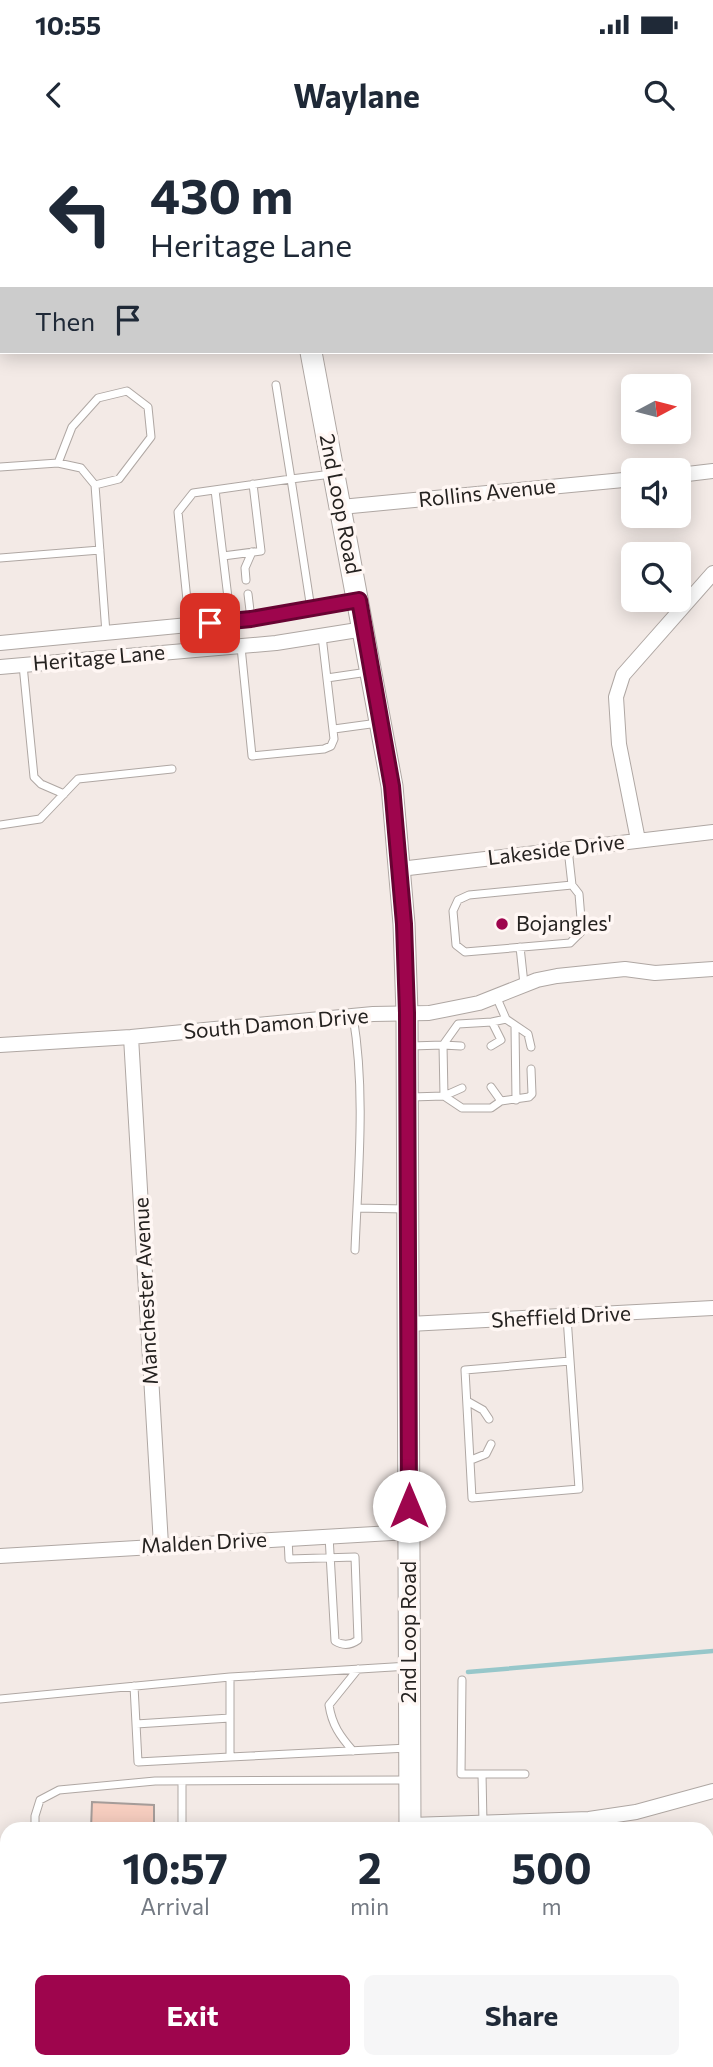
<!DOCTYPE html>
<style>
:root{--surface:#fff;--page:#f6f6f7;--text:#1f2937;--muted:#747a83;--accent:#9e054d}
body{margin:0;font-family:Commissioner,sans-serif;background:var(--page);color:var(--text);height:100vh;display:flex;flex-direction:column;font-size:26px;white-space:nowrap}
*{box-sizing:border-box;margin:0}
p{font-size:23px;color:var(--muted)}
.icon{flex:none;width:38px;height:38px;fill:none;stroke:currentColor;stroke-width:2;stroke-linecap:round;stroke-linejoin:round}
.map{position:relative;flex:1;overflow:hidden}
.details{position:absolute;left:0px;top:1682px;width:714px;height:247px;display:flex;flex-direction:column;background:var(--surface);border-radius:21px 21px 0 0;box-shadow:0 4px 18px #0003}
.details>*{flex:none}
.banner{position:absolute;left:0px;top:0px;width:714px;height:214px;box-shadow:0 4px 18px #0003;background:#fff;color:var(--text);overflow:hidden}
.needle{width:46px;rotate:83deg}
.tools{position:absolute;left:621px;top:234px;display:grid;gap:14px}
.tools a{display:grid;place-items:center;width:70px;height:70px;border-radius:10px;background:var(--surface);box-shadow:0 4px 18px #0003;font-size:35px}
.pin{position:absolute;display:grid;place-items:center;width:60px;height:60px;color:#fff;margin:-30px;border-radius:14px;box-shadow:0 4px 10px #0006}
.me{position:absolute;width:77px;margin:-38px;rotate:0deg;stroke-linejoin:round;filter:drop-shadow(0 0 5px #0008)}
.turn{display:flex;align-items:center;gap:24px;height:147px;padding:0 35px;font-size:32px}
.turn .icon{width:91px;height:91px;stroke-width:2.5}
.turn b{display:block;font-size:49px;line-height:60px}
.then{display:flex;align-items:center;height:66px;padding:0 35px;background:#0003;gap:14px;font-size:26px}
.eta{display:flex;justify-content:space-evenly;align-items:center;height:119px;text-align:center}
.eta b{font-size:42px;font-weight:700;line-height:49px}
.button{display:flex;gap:14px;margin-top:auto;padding:14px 35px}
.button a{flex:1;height:80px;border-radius:10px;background:var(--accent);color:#fff;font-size:28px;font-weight:700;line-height:80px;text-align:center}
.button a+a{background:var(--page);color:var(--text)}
.status{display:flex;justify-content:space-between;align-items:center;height:49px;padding:0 35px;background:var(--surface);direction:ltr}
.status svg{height:19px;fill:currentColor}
header{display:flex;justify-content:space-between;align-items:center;height:91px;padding:0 35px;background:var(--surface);font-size:32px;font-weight:700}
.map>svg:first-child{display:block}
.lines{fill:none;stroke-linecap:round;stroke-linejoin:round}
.stream{stroke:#97c7ca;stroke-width:4.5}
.building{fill:#f6cdbf;stroke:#a59c99;stroke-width:2}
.lane-casing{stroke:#afa7a3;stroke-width:9}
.street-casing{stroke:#afa7a3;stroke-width:16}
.secondary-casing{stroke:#afa7a3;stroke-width:23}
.lane{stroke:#fff;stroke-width:7}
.street{stroke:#fff;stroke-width:14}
.secondary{stroke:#fff;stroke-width:21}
.route-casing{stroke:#670332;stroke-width:18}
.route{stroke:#9e054d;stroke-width:12}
.poi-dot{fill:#9e054d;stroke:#fff7f4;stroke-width:2.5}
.labels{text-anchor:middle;stroke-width:7;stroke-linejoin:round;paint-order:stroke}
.street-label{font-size:21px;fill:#252220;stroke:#fff7f4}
.poi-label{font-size:21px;fill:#252220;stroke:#fff7f4;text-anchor:start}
</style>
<div class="status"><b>10:55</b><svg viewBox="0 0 49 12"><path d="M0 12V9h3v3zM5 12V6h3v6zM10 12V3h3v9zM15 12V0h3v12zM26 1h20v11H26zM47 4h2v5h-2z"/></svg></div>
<header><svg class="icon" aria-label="back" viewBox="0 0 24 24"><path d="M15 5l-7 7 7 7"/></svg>Waylane<svg class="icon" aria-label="search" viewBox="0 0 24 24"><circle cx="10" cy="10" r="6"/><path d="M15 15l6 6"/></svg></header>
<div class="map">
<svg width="713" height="1927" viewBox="0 0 713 1927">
<rect width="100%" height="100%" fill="#f3eae6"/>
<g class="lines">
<path class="stream" d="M 468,1532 L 713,1511"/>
</g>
<path class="building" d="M 92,1662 L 154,1665 L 154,1689 L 91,1689 Z"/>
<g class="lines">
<defs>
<path id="lane" d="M 276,245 L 291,339 L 332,334
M 58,323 L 72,287 L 98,258 L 127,251 L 148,267 L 151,297 L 119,339 L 95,345
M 0,327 L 58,323 L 81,328 L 95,345 L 106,493
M 215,350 L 229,466 L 188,470 L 178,372 L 193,353 L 291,339 L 311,469
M 223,416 L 261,411 L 253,344
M 0,418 L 100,410
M 246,440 L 245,428 L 252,412
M 248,454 L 251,479
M 241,507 L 252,616 L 324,609 L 331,606 L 334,599 L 322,496
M 23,525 L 34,637 L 41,644 L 64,654
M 327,538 L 368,532
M 334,589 L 378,583
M 0,685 L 40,679 L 78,639 L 172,629
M 568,709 L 572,745 L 469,755 L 458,760 L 453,771 L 456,805 L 465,812 L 570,803 L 582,791 L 579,754 L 572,745
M 520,807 L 524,844
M 353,876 C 366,953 358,1033 355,1110
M 506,879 L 528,894 L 531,907
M 492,882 L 506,879 L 496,856
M 515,886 L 516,960
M 411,906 L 443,905 L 444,956 L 462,948
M 461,906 L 443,905 L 458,884 L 492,882 L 501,900 L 491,906
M 411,957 L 444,956 L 462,968 L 491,968 L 501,961 L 491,947
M 501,961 L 529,957 L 532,954 L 531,929
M 357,1068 L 405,1069
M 567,1177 L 579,1349 L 472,1358 L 465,1230 L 570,1221
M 467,1261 L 483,1270 L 489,1279
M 471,1320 L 486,1314 L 491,1304
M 288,1398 L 289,1419 L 355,1417 L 358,1500 C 351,1505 343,1506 335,1501 L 329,1396
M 230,1537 L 409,1526
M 462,1540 L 461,1634 L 482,1634 L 483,1683
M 0,1559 L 230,1537 L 230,1617 L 138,1622 L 134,1546
M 136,1584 L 230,1578
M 353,1611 C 340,1596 332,1585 329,1565 L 358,1529
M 230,1617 L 408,1608
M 482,1634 L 525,1634
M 35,1689 L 35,1676 L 40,1660 L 59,1650 L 155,1641 L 406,1640
M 182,1689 L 182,1641
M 180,1922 L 230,1922
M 50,1927 L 50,1922
M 271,1927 L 271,1922"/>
<path id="street" d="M 712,81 L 713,80
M 0,132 L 2,131
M 679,335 L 713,331
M 341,367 L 634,339
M 0,503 L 251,479 L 359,460
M 0,527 L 276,503 L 364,489
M 638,700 L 619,604 L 616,557 L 623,535 L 713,433
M 400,729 L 713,692
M 131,897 L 161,1405
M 0,905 L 131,897 L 373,874 L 429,873 L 479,863 L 537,840 L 557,836 L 625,829 L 655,833 L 713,829
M 409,1184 L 713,1168
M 0,1416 L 409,1392
M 410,1685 L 589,1679 L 636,1672 L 713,1651
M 707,1890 L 713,1890"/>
<path id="secondary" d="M 271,0 L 271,2
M 311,212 L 392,646 L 404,784 L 407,873 L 410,1689
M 411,1922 L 411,1927"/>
</defs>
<use href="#lane" class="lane-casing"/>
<use href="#street" class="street-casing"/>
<use href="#secondary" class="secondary-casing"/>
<use href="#lane" class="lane"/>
<use href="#street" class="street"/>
<use href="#secondary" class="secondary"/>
</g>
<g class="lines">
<defs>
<path id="route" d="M 210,483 L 251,479 L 359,460 L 392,646 L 404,784 L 407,873 L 409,1366"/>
</defs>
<use href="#route" class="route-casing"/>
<use href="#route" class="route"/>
</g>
<circle class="poi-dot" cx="502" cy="784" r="7"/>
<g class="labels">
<g class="street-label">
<text transform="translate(487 353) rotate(-6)" y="7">Rollins Avenue</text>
<text transform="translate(340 364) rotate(79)" y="7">2nd Loop Road</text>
<text transform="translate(99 518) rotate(-5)" y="7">Heritage Lane</text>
<text transform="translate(556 710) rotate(-7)" y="7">Lakeside Drive</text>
<text transform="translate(276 884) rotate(-5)" y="7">South Damon Drive</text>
<text transform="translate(146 1151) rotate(-93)" y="7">Manchester Avenue</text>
<text transform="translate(561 1177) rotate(-3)" y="7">Sheffield Drive</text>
<text transform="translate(204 1403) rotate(-3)" y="7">Malden Drive</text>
<text transform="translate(409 1492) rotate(-90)" y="7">2nd Loop Road</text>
</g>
<g class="poi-label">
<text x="516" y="791">Bojangles'</text>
</g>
</g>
</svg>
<div class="tools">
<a><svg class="needle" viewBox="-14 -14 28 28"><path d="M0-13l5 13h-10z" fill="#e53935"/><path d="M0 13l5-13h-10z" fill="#747a83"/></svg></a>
<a><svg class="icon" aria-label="sound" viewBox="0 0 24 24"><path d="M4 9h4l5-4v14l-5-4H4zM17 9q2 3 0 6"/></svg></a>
<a><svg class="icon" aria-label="search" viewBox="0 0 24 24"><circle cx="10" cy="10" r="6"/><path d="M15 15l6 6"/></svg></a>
</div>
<div class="pin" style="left:210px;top:483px;background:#d93025"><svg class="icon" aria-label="arrive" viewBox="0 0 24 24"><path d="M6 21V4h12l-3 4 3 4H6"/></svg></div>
<svg class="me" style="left:409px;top:1366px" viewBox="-20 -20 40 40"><circle r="19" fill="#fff"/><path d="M0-13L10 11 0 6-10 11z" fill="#9e054d"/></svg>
<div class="banner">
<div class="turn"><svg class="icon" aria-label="left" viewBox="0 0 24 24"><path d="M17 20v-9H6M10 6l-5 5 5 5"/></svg><div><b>430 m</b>Heritage Lane</div></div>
<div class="then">Then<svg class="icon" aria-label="arrive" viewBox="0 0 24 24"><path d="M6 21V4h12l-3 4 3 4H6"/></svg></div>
</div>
<section class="details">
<div class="eta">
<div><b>10:57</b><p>Arrival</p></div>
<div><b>2</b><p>min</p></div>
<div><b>500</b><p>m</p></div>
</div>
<div class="button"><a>Exit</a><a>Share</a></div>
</section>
</div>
